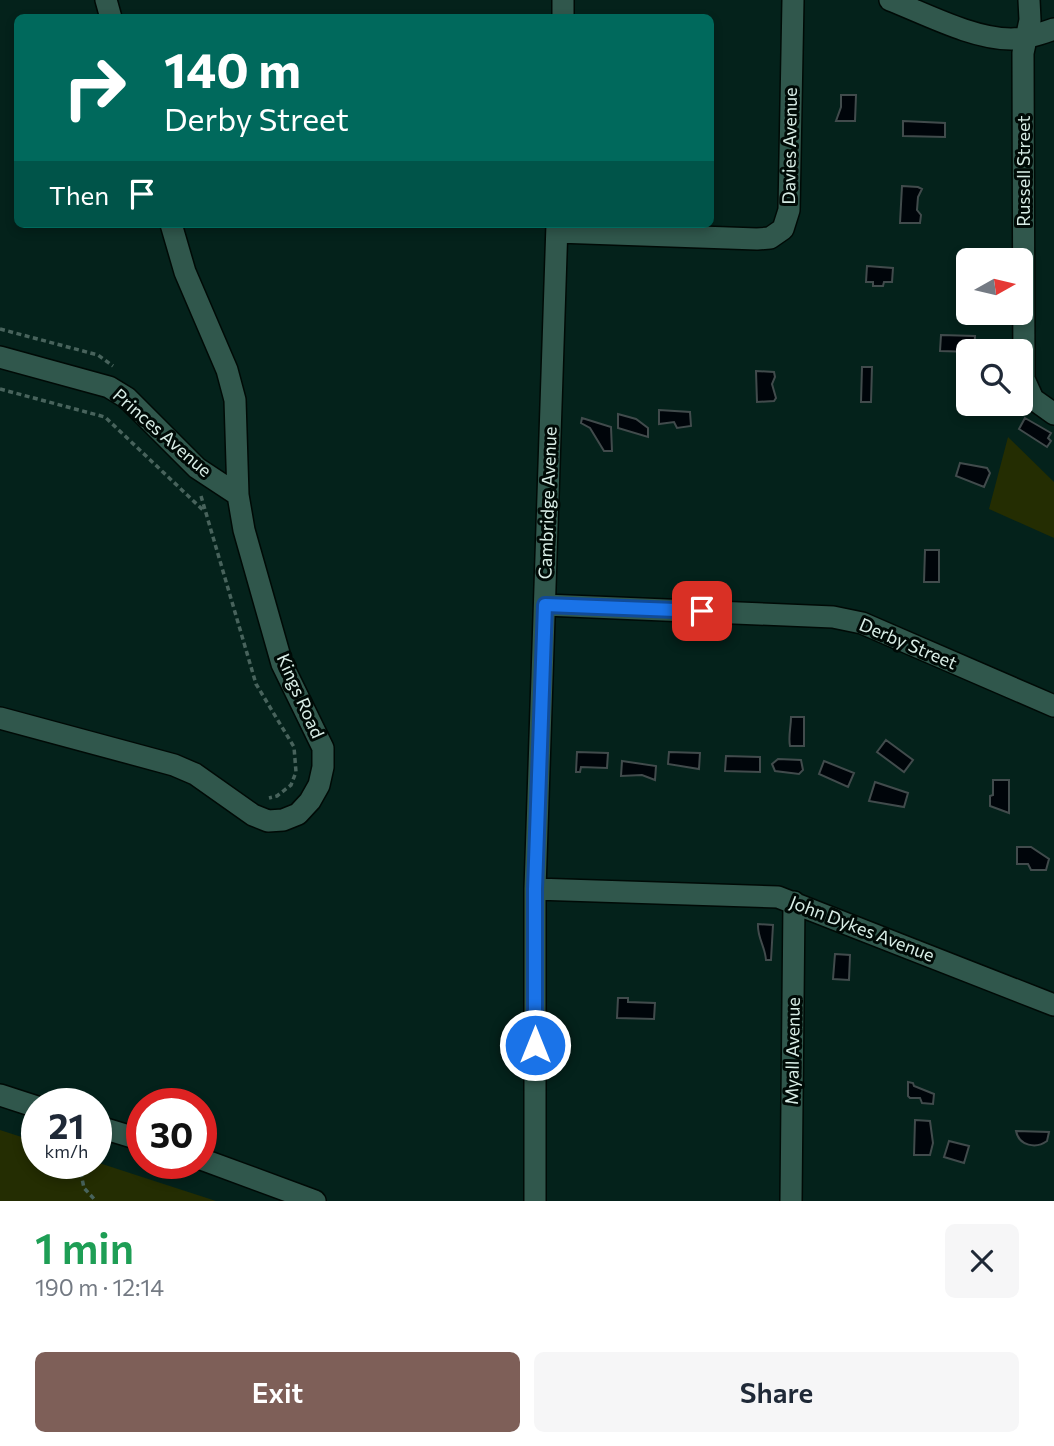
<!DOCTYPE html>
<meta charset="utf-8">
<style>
:root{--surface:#fff;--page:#f6f6f7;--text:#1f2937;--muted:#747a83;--accent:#7e5f58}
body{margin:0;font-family:Commissioner,sans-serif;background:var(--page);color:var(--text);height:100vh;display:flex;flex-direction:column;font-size:26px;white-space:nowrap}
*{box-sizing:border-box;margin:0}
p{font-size:23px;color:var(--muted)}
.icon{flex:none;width:38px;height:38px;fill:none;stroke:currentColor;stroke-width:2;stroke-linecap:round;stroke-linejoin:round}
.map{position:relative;height:1201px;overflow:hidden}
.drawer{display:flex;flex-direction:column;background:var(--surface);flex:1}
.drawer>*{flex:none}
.hud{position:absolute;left:14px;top:14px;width:700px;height:214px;border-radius:10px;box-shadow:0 4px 10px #0003;background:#00695c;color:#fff;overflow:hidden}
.needle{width:46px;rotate:82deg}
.tools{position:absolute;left:956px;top:248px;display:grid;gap:14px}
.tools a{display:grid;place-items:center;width:77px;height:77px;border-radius:10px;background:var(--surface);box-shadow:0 4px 10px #0003;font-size:35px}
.speed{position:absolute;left:21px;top:1088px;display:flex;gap:14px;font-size:35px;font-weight:700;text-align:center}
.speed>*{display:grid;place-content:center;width:91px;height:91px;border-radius:50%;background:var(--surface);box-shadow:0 4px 10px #0003;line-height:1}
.speed small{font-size:18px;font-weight:400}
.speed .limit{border:10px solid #d22;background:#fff;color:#111}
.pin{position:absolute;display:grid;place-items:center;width:60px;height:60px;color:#fff;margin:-30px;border-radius:14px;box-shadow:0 4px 10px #0006}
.me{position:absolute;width:77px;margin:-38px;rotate:0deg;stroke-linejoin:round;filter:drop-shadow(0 0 5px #0008)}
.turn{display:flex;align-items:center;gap:24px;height:147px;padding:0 35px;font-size:32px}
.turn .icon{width:91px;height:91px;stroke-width:2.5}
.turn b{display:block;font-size:49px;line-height:60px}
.then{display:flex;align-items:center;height:66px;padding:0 35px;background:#0003;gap:14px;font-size:26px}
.round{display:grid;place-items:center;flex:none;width:74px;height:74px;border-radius:10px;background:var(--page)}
.headline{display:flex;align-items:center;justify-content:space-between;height:119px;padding:0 35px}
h1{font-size:42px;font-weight:600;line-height:52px;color:#1e9e55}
.action{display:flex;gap:14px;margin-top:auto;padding:14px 35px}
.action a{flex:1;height:80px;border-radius:10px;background:var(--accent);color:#fff;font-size:28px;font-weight:600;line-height:80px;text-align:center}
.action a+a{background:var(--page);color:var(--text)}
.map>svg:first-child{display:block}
.green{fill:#242d02}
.water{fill:#00050a;stroke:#414b4c;stroke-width:2}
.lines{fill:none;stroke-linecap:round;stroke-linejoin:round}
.street-casing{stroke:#000a06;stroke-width:24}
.secondary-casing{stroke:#000a06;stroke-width:24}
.path{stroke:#48635c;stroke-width:3.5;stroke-dasharray:5 3.5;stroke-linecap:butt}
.street{stroke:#30574c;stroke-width:21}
.secondary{stroke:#30574c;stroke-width:21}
.route-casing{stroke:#114b97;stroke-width:18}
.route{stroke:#1a73e8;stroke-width:12}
.labels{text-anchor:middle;stroke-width:6;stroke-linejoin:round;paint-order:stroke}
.street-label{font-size:18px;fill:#d8ede6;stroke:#000a06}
</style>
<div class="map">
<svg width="1054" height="1201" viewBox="0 0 1054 1201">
<rect width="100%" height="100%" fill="#04221b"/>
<path class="green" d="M 1008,437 L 1054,482 L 1054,538 L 989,509 Z
M 0,1130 L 37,1142 L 37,1164 L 96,1164 L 96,1162 L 216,1201 L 0,1201 Z"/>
<path class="water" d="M 841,95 L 856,95 L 855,121 L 836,121 L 841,107 Z
M 903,121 L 945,123 L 945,137 L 903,136 Z
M 902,186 L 918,187 L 922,189 L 918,197 L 917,210 L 921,215 L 920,223 L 900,223 Z
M 867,266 L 893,268 L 892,282 L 884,282 L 883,286 L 873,286 L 873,282 L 866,282 Z
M 941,335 L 975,336 L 974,352 L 940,351 Z
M 862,367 L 872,367 L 871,402 L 861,402 Z
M 756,371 L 774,372 L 775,377 L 772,384 L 776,398 L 774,401 L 757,402 Z
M 659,410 L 690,412 L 691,426 L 677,428 L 674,422 L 659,424 Z
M 618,414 L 636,419 L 648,428 L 648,437 L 618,428 Z
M 582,418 L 611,427 L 612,451 L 604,451 L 590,428 L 581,423 Z
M 1025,418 L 1051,433 L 1048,438 L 1051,441 L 1047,447 L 1019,429 Z
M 960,463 L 987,468 L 990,473 L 984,487 L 956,476 Z
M 925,550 L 939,550 L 939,582 L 924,582 Z
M 791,717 L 804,717 L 804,746 L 790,746 C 788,736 791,728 791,717 Z
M 886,740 L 913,760 L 904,772 L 877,752 Z
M 577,752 L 608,753 L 607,768 L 581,767 L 580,772 L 576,772 Z
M 669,752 L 700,753 L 699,769 L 668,764 Z
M 726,756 L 760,757 L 760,772 L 725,771 Z
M 778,759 L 801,760 L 803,770 L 799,774 L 775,771 L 772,764 Z
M 622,761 L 656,766 L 655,780 L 642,775 L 621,776 Z
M 824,761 L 854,773 L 848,787 L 819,774 Z
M 993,780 L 1009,780 L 1009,813 L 990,806 L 990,796 L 993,795 Z
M 875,782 L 908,793 L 904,807 L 869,801 Z
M 1017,847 L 1031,847 L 1049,859 L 1046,870 L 1031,870 L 1028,864 L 1017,864 Z
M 758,924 L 773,925 L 771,960 L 766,960 C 765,946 757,937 758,924 Z
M 835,954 L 850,955 L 849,980 L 833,979 Z
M 618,998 L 628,998 L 628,1002 L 655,1003 L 654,1019 L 617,1018 Z
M 908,1082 L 913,1083 L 914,1086 L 934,1094 L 933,1104 L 922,1103 L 920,1098 L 910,1098 L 908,1096 Z
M 915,1120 L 930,1121 L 933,1143 L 930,1155 L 914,1155 Z
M 1016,1131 L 1049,1132 L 1047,1141 C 1036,1149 1019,1146 1016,1131 Z
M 949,1141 L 969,1146 L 964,1163 L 944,1157 Z"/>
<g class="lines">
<defs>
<path id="street" d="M 106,0 L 111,18
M 890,0 C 926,14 973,39 1011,39 C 1026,39 1040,34 1054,29
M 1029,0 L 1030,20 L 1023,53 L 1024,379 L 1033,399 L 1054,414
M 563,18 L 563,0
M 557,232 L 757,239 L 770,238 L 783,229 L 789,210 L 793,0
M 0,357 L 109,387 L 127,398 L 197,468 L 238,495
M 545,605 L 833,617 L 862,623 L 1054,706
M 0,718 L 174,765 L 195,774 L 253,815 L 268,821 L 283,820 L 298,814 L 310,801 L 319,785 L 323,767 L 323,748 L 282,664 L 244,530 L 238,495 L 235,400 L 227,370 L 185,272 L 171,224
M 535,889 L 778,897 L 1054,1005
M 535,1201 L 535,889 L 557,224
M 791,1201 L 794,902"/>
<path id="secondary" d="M 0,1095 L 37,1107
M 96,1126 L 142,1140
M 201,1159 L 315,1201"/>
</defs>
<use href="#street" class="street-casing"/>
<use href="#secondary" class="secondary-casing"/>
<path class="path" d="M 0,329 L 98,355 L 113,366
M 0,389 L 105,417 L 204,511
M 201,496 L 256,684 L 294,747 L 296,772 L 291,785 L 277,796 L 269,798
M 79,1164 L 84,1188 L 96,1201"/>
<use href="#street" class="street"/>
<use href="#secondary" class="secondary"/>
</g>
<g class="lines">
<defs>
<path id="route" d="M 535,1045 L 535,889 L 545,605 L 702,611"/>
</defs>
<use href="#route" class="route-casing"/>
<use href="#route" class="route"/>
</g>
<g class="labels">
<g class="street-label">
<text transform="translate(790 146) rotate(-89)" y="6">Davies Avenue</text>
<text transform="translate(1024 171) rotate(-90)" y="6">Russell Street</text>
<text transform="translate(162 433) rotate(41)" y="6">Princes Avenue</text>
<text transform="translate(548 503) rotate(-88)" y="6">Cambridge Avenue</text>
<text transform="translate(908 644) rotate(23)" y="6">Derby Street</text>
<text transform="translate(300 696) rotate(66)" y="6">Kings Road</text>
<text transform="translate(862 929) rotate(21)" y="6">John Dykes Avenue</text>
<text transform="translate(793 1051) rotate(-89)" y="6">Myall Avenue</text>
</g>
</g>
</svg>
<div class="tools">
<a><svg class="needle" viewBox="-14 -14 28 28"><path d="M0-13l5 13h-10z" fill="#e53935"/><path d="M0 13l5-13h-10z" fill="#747a83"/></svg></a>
<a><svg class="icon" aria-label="search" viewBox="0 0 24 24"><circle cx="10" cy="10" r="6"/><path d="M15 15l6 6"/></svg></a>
</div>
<div class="speed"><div>21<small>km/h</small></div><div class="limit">30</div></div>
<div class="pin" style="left:702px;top:611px;background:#d93025"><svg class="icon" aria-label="arrive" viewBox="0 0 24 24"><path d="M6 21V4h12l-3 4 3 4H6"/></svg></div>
<svg class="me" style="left:535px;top:1045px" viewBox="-20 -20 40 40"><circle r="17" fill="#1a73e8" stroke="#fff" stroke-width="3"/><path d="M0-11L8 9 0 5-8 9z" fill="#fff"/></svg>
<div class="hud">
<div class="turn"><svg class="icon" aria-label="right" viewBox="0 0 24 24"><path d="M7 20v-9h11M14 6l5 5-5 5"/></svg><div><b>140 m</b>Derby Street</div></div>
<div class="then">Then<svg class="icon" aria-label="arrive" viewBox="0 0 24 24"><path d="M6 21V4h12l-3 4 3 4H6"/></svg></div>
</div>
</div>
<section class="drawer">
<div class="headline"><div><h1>1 min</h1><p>190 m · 12:14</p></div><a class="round"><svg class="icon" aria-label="close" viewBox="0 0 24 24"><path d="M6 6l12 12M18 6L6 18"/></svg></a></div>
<div class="action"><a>Exit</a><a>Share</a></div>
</section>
